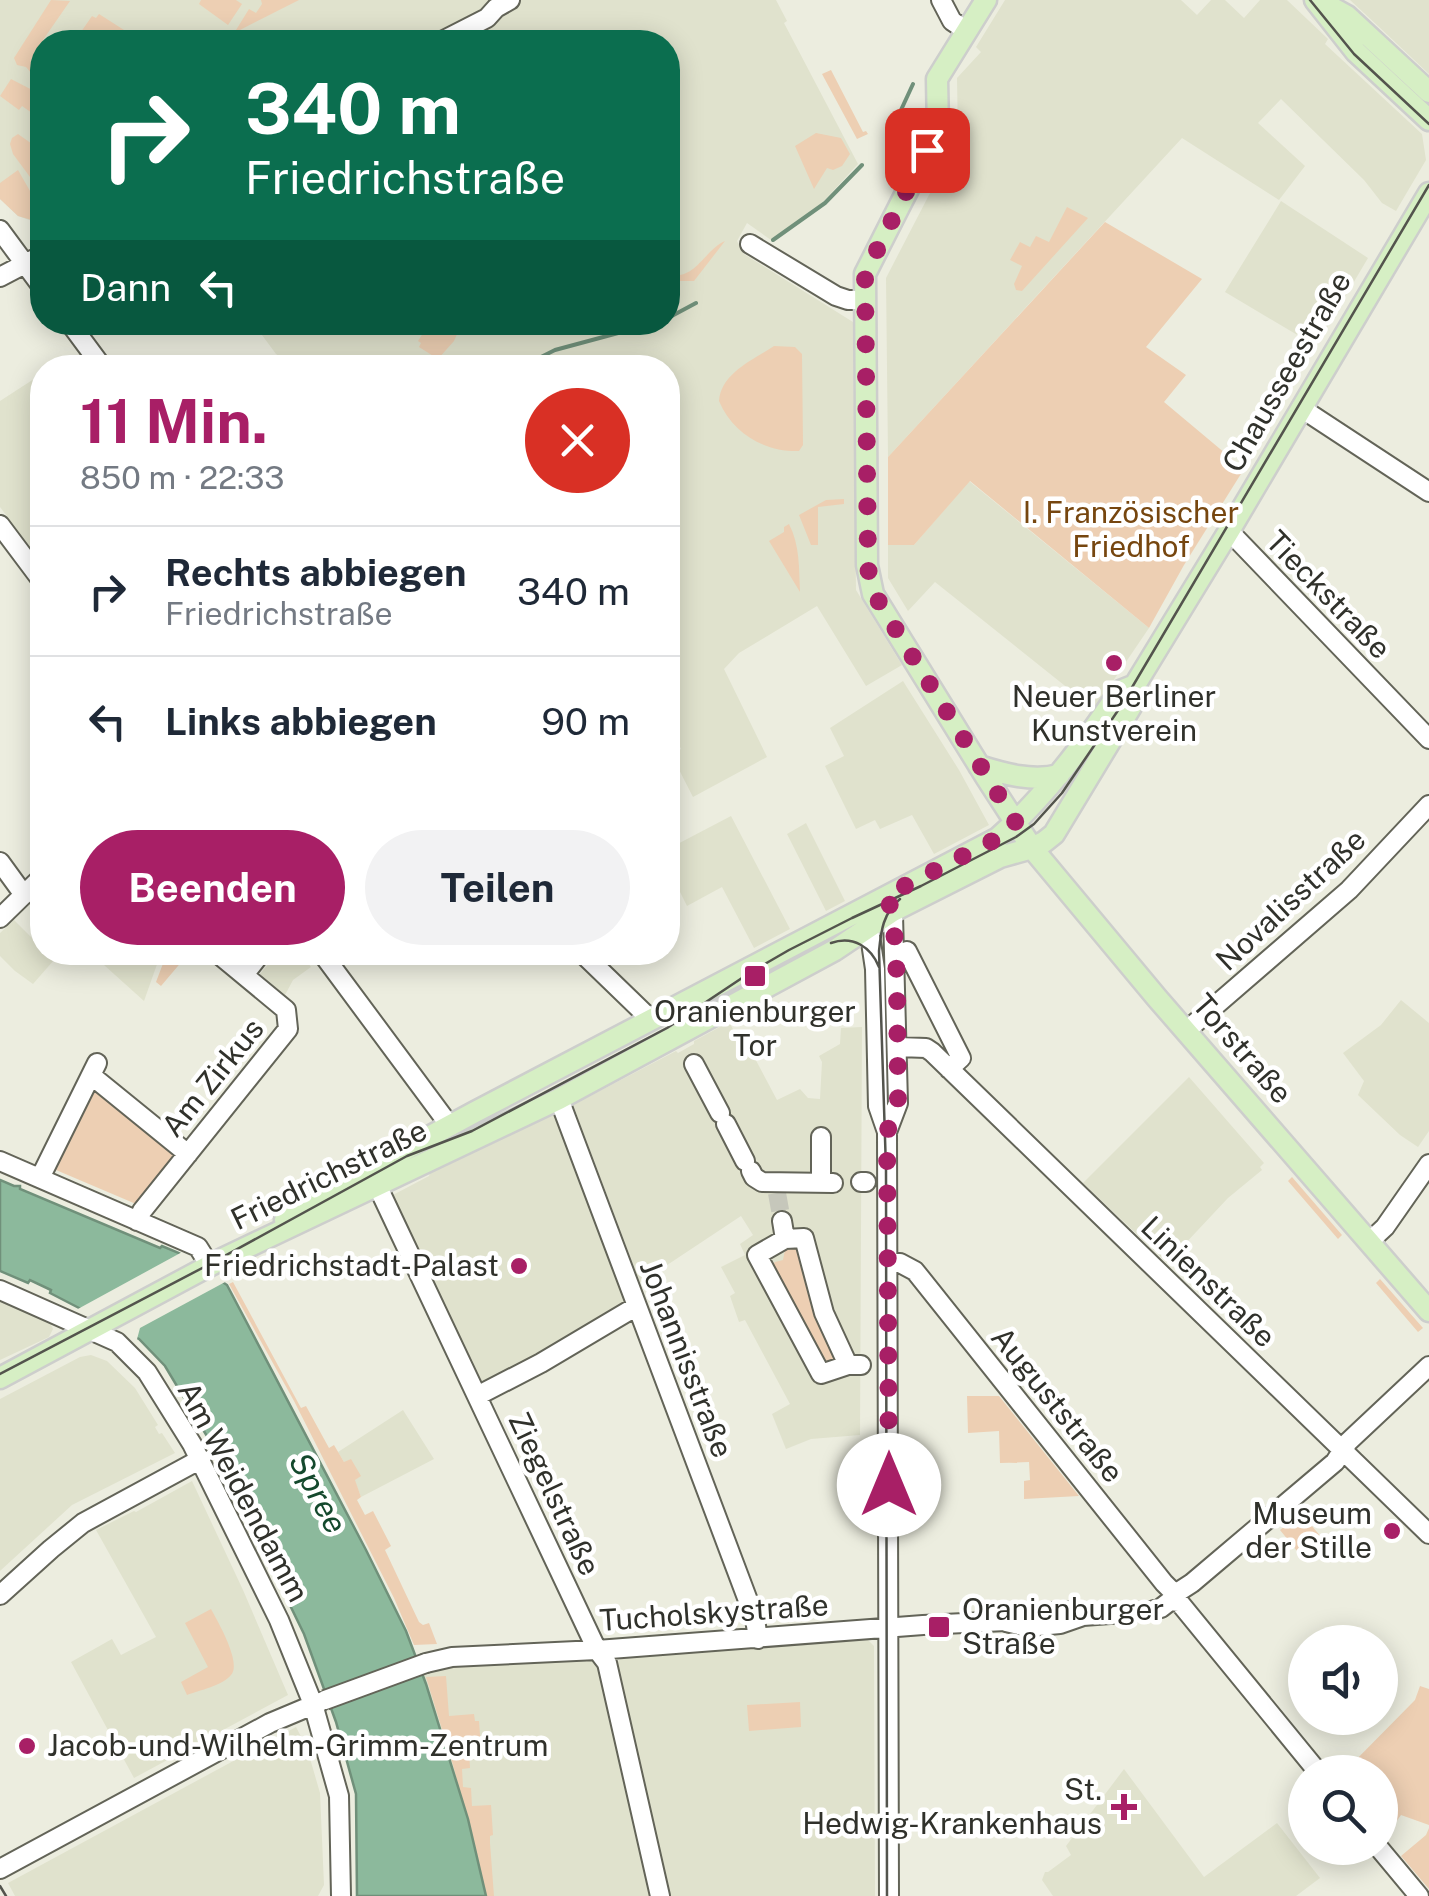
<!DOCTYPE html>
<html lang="de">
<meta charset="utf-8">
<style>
:root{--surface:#fff;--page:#f2f2f3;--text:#1f2937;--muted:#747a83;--line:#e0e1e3;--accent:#a81f66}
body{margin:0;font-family:"Public Sans",sans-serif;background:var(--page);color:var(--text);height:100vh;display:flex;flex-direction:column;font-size:38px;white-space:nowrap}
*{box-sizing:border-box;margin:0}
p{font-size:32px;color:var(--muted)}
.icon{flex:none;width:55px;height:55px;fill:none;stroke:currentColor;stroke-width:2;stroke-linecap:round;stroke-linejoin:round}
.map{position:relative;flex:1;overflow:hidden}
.details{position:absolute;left:30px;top:355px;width:650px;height:610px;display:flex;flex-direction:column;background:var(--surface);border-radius:40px;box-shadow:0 5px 25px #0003}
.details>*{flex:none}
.top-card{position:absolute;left:30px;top:30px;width:650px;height:305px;border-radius:40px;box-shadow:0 5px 25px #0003;background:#0b6e4f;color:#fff;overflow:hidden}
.tools{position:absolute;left:1288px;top:1625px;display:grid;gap:20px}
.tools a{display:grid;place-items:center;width:110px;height:110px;border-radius:50%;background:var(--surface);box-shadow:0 5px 25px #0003;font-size:50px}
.pin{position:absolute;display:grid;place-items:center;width:85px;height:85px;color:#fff;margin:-42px;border-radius:20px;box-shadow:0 5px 15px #0006}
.me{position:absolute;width:110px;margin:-55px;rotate:0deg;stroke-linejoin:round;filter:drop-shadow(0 0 8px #0008)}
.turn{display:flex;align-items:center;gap:35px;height:210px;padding:0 50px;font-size:45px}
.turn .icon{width:130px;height:130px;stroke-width:2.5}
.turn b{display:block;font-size:70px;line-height:85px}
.then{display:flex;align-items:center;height:95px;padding:0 50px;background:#0003;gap:20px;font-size:38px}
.round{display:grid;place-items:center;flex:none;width:105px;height:105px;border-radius:52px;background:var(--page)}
.headline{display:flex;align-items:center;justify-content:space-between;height:170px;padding:0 50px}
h1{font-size:60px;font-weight:700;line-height:75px;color:var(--accent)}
.cta{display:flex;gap:20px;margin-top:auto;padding:20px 50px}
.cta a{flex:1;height:115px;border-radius:60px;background:var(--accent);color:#fff;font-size:40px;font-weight:700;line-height:115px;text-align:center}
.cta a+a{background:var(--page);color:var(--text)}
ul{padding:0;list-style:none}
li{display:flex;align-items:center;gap:30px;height:130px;padding:0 50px;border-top:2px solid var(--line)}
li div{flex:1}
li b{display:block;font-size:38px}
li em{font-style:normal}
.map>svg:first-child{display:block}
.built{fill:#e0e2cd}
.green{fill:#edcfb3}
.water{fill:#8cb99c;stroke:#70907a;stroke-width:2.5}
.pier{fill:#eceddf}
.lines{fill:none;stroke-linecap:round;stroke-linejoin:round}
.stream{stroke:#70907a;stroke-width:4}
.minor-tunnel{stroke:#c6c7bb;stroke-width:18;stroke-dasharray:18 9;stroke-linecap:butt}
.minor-casing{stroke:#636458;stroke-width:22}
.major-casing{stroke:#cdcecc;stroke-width:25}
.minor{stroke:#fff;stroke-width:18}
.major{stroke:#d6efc4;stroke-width:20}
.tram{stroke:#53544d;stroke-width:2.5}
.minor-bridge-casing{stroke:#636458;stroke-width:22;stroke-linecap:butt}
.minor-bridge{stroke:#fff;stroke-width:18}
.route{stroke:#a81f66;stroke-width:18;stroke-dasharray:0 32.4}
.poi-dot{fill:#a81f66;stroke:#fff;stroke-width:4}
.labels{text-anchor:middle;stroke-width:9;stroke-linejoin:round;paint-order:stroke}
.street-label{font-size:30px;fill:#30312b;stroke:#fff}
.park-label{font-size:30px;fill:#76460f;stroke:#fff}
.poi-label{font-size:30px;fill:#30312b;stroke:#fff;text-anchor:end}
.water-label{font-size:32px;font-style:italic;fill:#14492d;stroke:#fff}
</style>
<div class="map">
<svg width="1429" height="1896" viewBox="0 0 1429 1896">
<rect width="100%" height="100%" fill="#eceddf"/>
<path class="built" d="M 0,0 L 776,0 L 787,21 L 784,23 L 858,164 L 823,202 L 771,240 L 747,223 L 737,241 L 744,254 L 853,322 L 856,590 L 902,665 L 866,686 L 817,606 L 739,653 L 724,669 L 767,757 L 693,797 L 671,754 L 681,749 L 668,723 L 668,368 L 295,367 L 276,354 L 253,323 L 668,322 L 668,42 L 42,42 L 42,223 L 35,222 L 18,216 L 0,199 Z
M 1005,0 L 1181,0 L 1197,15 L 1211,0 L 1225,0 L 1244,18 L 1260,0 L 1287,0 L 1328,39 L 1325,44 L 1422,134 L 1426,160 L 1396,211 L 1382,203 L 1364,180 L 1281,99 L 1258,123 L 1305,166 L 1279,200 L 1182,138 L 888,457 L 886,278 L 958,139 L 957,78 L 981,52 L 976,47 Z
M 1350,0 L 1429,0 L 1429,74 L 1378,26 Z
M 1281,201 L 1368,258 L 1316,346 L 1225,292 Z
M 37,377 L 42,385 L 42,563 L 0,507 L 0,401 Z
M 969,481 L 1149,628 L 1094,709 L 935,582 L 908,611 L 888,578 L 888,545 L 914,545 Z
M 903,681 L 959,770 L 989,825 L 934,854 L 912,815 L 880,829 L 875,820 L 856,829 L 825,766 L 844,756 L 830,728 Z
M 731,816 L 790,929 L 754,948 L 722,887 L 687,906 L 668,868 L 668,849 Z
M 806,823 L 845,901 L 826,911 L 787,834 Z
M 14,920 L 42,948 L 42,952 L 47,953 L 54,960 L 33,984 L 15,971 L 0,956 L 0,933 Z
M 278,952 L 300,953 L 311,967 L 293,980 L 285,995 L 260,974 Z
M 100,953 L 161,953 L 144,1001 L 104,965 L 108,960 Z
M 1401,1000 L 1429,1023 L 1429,1131 L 1418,1147 L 1400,1135 L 1358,1095 L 1364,1081 L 1343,1053 L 1381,1025 Z
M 729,1022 L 743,1047 L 750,1049 L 777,1100 L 800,1089 L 808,1098 L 820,1099 L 822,1062 L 819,1056 L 840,1044 L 841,1028 L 862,1027 L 860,1435 L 811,1439 L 786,1449 L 772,1414 L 790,1404 L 745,1320 L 739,1322 L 730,1296 L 735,1293 L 721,1267 L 745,1255 L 740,1244 L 753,1235 L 741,1216 L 640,1283 L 573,1105 L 676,1051 L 678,1053 L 694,1044 L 694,1041 Z
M 1189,1077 L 1264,1163 L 1260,1167 L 1262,1170 L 1228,1198 L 1167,1263 L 1083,1183 Z
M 554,1110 L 630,1300 L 549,1351 L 488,1383 L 482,1382 L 477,1379 L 391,1196 L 429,1176 L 431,1169 Z
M 0,1298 L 49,1320 L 53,1329 L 49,1337 L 0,1360 Z
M 91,1355 L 107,1361 L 135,1388 L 158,1425 L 155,1427 L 159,1434 L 162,1433 L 175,1453 L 72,1505 L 0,1571 L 0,1399 L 80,1357 Z
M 403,1410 L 434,1459 L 361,1497 L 354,1479 L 360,1476 L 344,1462 L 338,1452 Z
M 192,1481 L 243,1590 L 288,1695 L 134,1778 L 71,1662 L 112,1639 L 121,1655 L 156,1637 L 96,1530 L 134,1511 L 136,1512 Z
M 868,1640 L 874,1646 L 875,1896 L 667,1896 L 615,1668 L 617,1662 L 623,1657 Z
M 591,1657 L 599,1660 L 656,1896 L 486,1896 L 468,1819 L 423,1674 L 429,1672 L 428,1668 Z
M 296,1727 L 307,1748 L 320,1793 L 324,1885 L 318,1896 L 15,1896 L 8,1883 Z
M 1124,1769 L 1204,1877 L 1277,1823 L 1320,1878 L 1296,1896 L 1053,1896 L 1042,1880 L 1045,1872 L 1048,1872 L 1071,1855 L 1066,1846 Z"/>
<path class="green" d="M 51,0 L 70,1 L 43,40 L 44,42 L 38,52 L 42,55 L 39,68 L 33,75 L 26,67 L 17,65 L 14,58 Z
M 201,0 L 236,0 L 242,4 L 228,25 L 199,4 Z
M 261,0 L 299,0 L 238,31 L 236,30 L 249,9 L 256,13 L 262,4 Z
M 99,14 L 135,37 L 131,42 L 74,42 L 92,16 L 96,18 Z
M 831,70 L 863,132 L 866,131 L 868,134 L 857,139 L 822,74 Z
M 11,79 L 42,95 L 42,120 L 22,106 L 19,110 L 0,96 Z
M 816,133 L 841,138 L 850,154 L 842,166 L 833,170 L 827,168 L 814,189 L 795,146 Z
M 18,134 L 42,151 L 42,206 L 30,177 L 13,154 L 10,144 L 12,138 Z
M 18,170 L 42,212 L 42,223 L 18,216 L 0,199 L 0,183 Z
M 1067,207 L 1088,218 L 1022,291 L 1016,290 L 1014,284 L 1022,266 L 1010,260 L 1020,242 L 1030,247 L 1036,236 L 1049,242 Z
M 1105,222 L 1202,279 L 1146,347 L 1186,375 L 1164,402 L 1244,469 L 1184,565 L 1149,628 L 970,481 L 914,545 L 888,545 L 888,457 Z
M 725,241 L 694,281 L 668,281 L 668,274 C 695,282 704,250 725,241 Z
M 417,322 L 462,322 L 462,323 L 454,341 L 438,359 L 419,347 L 421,343 L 418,341 L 425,330 L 416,324 Z
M 774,346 L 795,347 L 802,354 L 803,445 L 799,451 C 765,452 733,434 719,401 C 721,373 753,360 774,346 Z
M 844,499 L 844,504 L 818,507 L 818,545 L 811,545 L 799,515 L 826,500 Z
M 789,524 C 800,545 799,569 800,592 L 769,541 L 784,532 L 784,527 Z
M 167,953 L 189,953 L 161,986 L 156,982 Z
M 97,1087 L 178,1153 L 136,1204 L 56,1170 Z
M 1292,1177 L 1342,1235 L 1338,1239 L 1288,1181 Z
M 802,1248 L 837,1363 L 819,1368 L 769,1270 L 775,1262 L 783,1260 L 785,1250 Z
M 1380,1279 L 1423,1328 L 1418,1332 L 1376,1283 Z
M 233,1282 L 301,1408 L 306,1406 L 329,1448 L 334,1445 L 344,1462 L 351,1459 L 361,1476 L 355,1480 L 361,1497 L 357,1500 L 365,1515 L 373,1511 L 391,1546 L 385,1550 L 419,1622 L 423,1625 L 429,1623 L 437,1644 L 414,1645 L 394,1598 L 294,1401 L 229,1284 Z
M 967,1396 L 999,1396 L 1079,1496 L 1024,1499 L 1024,1481 L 1030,1480 L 1029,1462 L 1000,1463 L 999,1431 L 968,1433 Z
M 1301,1513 L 1322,1538 L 1301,1556 L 1280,1530 Z
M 211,1609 C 218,1622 242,1663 231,1675 C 222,1686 200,1690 187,1695 L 181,1682 L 208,1667 L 185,1623 Z
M 446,1676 L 449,1716 L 474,1714 L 475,1721 L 479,1721 L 481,1748 L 469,1750 L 470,1768 L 462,1769 L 463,1787 L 471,1788 L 472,1806 L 491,1805 L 493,1835 L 490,1836 L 490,1843 L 494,1896 L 486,1896 L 453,1765 L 426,1677 Z
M 1420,1686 L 1429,1689 L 1429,1825 L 1401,1815 L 1385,1837 L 1380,1830 L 1380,1772 L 1344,1772 L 1415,1700 Z
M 800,1702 L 801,1727 L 749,1731 L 747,1705 Z
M 1429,1828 L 1429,1889 L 1401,1856 L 1426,1835 Z"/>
<path class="water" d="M 0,1180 L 14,1186 L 20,1186 L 20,1189 L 160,1248 L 162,1246 L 179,1253 L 227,1285 L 366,1550 L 406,1631 L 426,1684 L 468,1819 L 486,1896 L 357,1896 L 356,1794 L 336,1722 L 304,1634 L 211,1443 L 215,1440 L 213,1436 L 208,1438 L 165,1366 L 139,1339 L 50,1293 L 51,1290 L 30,1280 L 28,1283 L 0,1271 Z"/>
<path class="pier" d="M 184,1251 L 227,1281 L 140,1328 L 136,1343 L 76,1310 Z"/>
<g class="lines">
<path class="stream" d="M 889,136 L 913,84
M 773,240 L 825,203 L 862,165
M 668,318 L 696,303
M 519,368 L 555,350 L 659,322"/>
<path class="minor-tunnel" d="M 777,1193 L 782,1221"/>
<defs>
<path id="minor" d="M 941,0 L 952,21 L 967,31
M 440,42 L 487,18 L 496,8 L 510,0
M 0,230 L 42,287
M 750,244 L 836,296 L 848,300 L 864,300
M 0,277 L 42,255
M 69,322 L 103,368
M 1301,408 L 1429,492
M 0,525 L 42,581
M 1229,531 L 1429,739
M 0,862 L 24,895
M 870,914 L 869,929 L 875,969 L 878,1106 L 887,1132 L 889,1896
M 0,918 L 42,877
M 907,951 L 961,1058 L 949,1069
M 321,952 L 450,1126
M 581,952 L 644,1013 L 648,1021
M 244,975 L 262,952
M 1186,1031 L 1349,890 L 1429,805
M 898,1047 L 926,1048 L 932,1052 L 1429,1534
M 694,1064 L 720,1113
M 92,1076 L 188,1154
M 559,1099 L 755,1619 L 758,1639
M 726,1124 L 745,1161
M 887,1132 L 898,1103 L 893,915 L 887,901
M 0,1161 L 198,1247 L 210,1266
M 751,1171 L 754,1177 L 762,1182 L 833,1183
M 40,1178 L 97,1063
M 861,1182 L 866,1182
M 821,1183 L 821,1137
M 377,1185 L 597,1650 L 607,1663 L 660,1896
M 137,1221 L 142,1211 L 288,1029 L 286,1010 L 216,952
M 782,1221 L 785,1239 L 757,1255 L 821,1374 L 848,1365 L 861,1365
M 785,1239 L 804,1238 L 824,1313 L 848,1365
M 1370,1241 L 1385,1227 L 1429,1164
M 888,1263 L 900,1263 L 915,1271 L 1164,1583 L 1175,1594 L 1192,1583 L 1335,1462 L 1348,1442 L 1429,1366
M 0,1290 L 117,1342 L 147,1372 L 192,1444 L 279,1620 L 313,1704 L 339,1796 L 341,1896
M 477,1396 L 541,1363 L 637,1306
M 0,1595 L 51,1549 L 83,1523 L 201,1459
M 1006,1622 L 1027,1627 L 1060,1624 L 1083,1616 L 1151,1611 L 1161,1608 L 1170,1601 L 1179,1602 L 1318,1772
M 426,1663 L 452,1657 L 597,1650 L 923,1625 L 1006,1621 L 1027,1614 L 1070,1611 L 1083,1616
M 1379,1848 L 1419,1896
M 0,1869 L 270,1723 L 320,1702"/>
<path id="major" d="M 986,0 L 937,79 L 938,130 L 865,274 L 867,565 L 873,594 L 986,777 L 1032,848 L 1157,998 L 1429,1311
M 1315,0 L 1356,52 L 1429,120
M 1320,1 L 1347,16 L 1429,92
M 979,766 C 1004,774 1033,782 1059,775
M 285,1220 L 314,1199 L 475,1112 L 998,838 C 1046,796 1084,744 1120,691 L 1135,685
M 0,1378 L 222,1259 L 559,1099 L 835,950 L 893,911 L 1000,857 L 1032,848 L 1044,842 L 1054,834 L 1135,700 L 1135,685 L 1229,531 L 1429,193"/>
</defs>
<use href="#minor" class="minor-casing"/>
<use href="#major" class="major-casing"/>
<use href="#minor" class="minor"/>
<use href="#major" class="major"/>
<path class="tram" d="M 1310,0 L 1354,54 L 1429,124
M 831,943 C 853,935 871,947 879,967
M 0,1374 L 208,1265 L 407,1156 L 472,1131 L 667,1028 L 751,972 L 789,950 L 852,918 L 921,886 L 1016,837 L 1034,824 L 1062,793 L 1121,706 L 1429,185
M 0,1886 L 6,1896
M 887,1896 L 886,1169 L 879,951 C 881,931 883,913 900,899"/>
<defs>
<path id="minor-bridge" d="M 325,1700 L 426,1663"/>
</defs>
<use href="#minor-bridge" class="minor-bridge-casing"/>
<use href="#minor-bridge" class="minor-bridge"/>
</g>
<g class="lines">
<path class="route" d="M 889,1485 L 887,1132 L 898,1104 L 897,979 L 893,911 L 885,896 L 998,838 L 1016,823 L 880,604 L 870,583 L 868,566 L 865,274 L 927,150"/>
</g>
<g class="poi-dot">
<circle cx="1114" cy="663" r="10"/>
<rect x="743" y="964" width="24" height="24" rx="5"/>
<circle cx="519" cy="1266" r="10"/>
<circle cx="1392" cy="1531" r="10"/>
<rect x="927" y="1615" width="24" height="24" rx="5"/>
<circle cx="27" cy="1746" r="10"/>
<path d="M1119 1792h10v10h10v10h-10v10h-10v-10h-10v-10h10z"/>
</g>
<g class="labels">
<g class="street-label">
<text transform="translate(1287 372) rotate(-60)" y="10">Chausseestraße</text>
<text transform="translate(1328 595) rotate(46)" y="10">Tieckstraße</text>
<text transform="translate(1291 900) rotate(-43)" y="10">Novalisstraße</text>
<text transform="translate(1242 1049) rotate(49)" y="10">Torstraße</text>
<text transform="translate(213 1078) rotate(-51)" y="10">Am Zirkus</text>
<text transform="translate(329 1175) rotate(-26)" y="10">Friedrichstraße</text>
<text transform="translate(1208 1282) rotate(44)" y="10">Linienstraße</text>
<text transform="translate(686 1359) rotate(69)" y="10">Johannisstraße</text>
<text transform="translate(1057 1405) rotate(51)" y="10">Auguststraße</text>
<text transform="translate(243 1492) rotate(62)" y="10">Am Weidendamm</text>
<text transform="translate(554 1494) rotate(65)" y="10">Ziegelstraße</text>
<text transform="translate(714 1613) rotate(-4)" y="10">Tucholskystraße</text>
</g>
<g class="park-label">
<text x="1131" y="523">I. Französischer<tspan x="1131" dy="34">Friedhof</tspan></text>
</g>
<g class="poi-label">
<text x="1114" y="707" text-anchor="middle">Neuer Berliner<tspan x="1114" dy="34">Kunstverein</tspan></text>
<text x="755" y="1022" text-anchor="middle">Oranienburger<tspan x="755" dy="34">Tor</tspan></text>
<text x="499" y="1276">Friedrichstadt-Palast</text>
<text x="1372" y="1524">Museum<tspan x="1372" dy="34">der Stille</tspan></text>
<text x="962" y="1620" text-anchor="start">Oranienburger<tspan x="962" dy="34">Straße</tspan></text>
<text x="47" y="1756" text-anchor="start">Jacob-und-Wilhelm-Grimm-Zentrum</text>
<text x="1102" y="1800">St.<tspan x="1102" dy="34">Hedwig-Krankenhaus</tspan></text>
</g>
<g class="water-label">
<text transform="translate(318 1493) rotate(62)" y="11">Spree</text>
</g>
</g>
</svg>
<div class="tools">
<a><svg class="icon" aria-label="sound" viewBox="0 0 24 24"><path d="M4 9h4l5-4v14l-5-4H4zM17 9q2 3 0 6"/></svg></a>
<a><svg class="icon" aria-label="search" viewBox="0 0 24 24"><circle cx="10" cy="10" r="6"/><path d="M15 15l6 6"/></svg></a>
</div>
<div class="pin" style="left:927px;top:150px;background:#d93025"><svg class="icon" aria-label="arrive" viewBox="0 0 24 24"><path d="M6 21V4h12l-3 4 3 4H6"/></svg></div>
<svg class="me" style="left:889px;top:1485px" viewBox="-20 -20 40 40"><circle r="19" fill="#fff"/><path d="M0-13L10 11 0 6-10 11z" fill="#a81f66"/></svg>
<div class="top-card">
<div class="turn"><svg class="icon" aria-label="right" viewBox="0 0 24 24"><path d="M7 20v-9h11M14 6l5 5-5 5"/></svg><div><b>340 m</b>Friedrichstraße</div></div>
<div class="then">Dann<svg class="icon" aria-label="left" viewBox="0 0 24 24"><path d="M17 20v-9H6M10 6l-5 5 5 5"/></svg></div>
</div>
<section class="details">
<div class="headline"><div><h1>11 Min.</h1><p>850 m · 22:33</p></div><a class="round" style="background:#d93025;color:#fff"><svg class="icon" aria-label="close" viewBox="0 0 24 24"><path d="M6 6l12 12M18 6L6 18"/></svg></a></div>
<ul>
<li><svg class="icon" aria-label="right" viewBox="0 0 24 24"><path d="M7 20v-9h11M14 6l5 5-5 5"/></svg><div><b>Rechts abbiegen</b><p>Friedrichstraße</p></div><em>340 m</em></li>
<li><svg class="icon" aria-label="left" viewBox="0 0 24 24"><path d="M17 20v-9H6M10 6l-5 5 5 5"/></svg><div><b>Links abbiegen</b></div><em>90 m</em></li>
</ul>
<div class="cta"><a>Beenden</a><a>Teilen</a></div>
</section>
</div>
